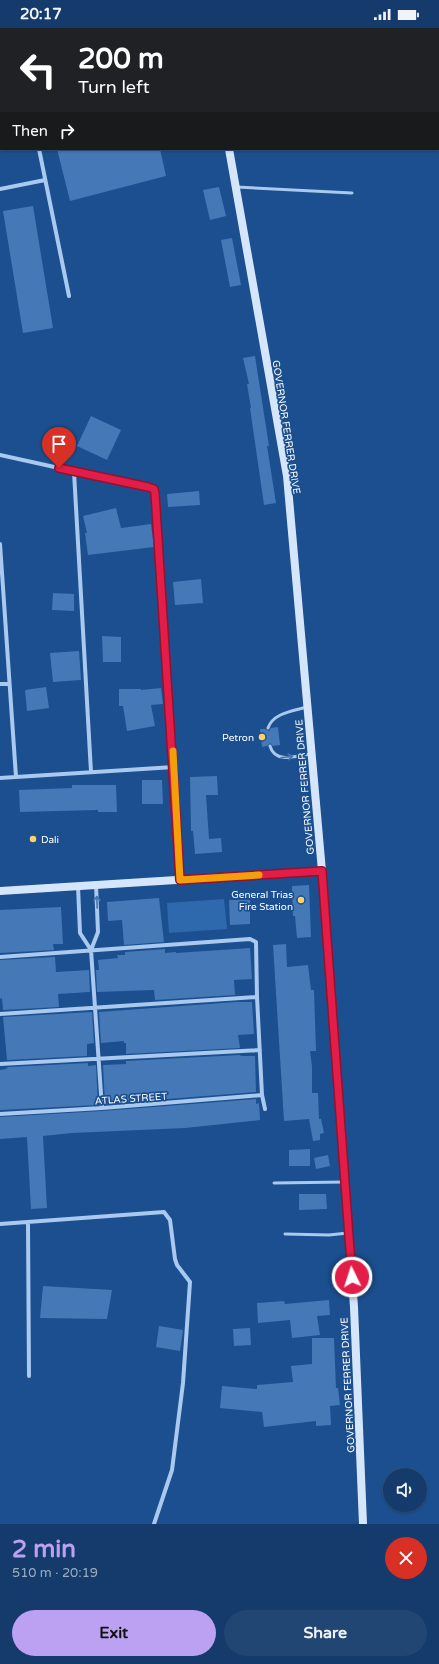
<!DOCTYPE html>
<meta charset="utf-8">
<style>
:root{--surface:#143b6b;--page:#214673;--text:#f1f3f6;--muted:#9dadc1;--line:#33557e;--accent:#bca0f2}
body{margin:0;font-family:"Varela Round",sans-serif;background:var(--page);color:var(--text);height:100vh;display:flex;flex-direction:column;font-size:15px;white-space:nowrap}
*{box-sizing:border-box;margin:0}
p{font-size:13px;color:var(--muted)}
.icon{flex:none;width:22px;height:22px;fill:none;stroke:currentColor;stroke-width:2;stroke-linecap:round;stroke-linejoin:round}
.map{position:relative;height:1496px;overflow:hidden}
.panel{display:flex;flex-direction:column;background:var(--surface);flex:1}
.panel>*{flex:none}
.hud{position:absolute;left:0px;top:0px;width:439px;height:122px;box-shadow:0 1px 3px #0004,0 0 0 1px var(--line);background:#202124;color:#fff;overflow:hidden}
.tools{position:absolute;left:383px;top:1440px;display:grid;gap:8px}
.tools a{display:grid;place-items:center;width:44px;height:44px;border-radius:50%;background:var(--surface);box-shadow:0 1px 3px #0004,0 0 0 1px var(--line);font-size:20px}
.pin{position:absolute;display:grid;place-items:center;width:34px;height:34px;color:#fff;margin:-41px -17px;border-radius:50% 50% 50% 0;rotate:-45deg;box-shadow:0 0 4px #0007}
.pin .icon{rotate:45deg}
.me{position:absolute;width:44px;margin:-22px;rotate:356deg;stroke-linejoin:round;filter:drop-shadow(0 0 3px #0008)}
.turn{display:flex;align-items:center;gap:14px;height:84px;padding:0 12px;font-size:18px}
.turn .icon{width:52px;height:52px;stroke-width:2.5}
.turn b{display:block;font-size:28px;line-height:34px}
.then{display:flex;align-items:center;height:38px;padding:0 12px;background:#0003;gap:8px;font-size:15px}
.round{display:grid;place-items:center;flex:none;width:42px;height:42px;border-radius:21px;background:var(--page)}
.head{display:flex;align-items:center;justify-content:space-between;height:68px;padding:0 12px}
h1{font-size:24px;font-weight:700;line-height:30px;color:var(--accent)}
.primary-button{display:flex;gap:8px;margin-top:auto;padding:8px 12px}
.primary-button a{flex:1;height:46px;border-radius:24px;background:var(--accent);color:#111;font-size:16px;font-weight:700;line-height:46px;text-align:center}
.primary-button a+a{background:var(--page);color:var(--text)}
.status{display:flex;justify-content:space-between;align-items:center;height:28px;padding:0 20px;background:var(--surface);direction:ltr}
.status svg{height:11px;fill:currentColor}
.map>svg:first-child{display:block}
.green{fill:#2e69ad}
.building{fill:#4478b7}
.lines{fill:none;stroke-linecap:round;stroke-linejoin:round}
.lane{stroke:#a9c9ee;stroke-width:3}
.street{stroke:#a9c9ee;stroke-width:4}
.secondary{stroke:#d6e6fa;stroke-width:8}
.oneway{stroke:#4674ac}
.route-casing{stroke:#92132f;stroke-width:10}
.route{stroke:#e11d48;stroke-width:7}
.slow{stroke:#f59e0b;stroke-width:7}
.poi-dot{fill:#ffd166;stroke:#1b4f8f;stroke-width:1.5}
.labels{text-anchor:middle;stroke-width:3.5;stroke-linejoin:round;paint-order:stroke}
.street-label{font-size:10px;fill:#fff;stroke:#1b4f8f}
.poi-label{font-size:10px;fill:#fff;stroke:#1b4f8f;text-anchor:end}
</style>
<div class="status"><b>20:17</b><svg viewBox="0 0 49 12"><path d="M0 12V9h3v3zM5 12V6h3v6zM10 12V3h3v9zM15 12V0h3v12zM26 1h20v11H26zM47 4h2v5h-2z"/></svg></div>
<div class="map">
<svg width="439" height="1496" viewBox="0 0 439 1496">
<rect width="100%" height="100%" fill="#1b4f8f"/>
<path class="green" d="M 224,871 L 227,901 L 169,905 L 167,875 Z"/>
<path class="building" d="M 57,121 L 160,121 L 166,148 L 70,173 Z
M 219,159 L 226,188 L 210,192 L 203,162 Z
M 33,178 L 53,300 L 23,305 L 3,183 Z
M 232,210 L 241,257 L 230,259 L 221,212 Z
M 255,328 L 269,418 L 267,418 L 276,475 L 264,477 L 250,380 L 251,380 L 247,356 L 249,356 L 243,330 Z
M 91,388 L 121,402 L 107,432 L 77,418 Z
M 199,463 L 200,477 L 168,479 L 167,466 Z
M 116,480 L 121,500 L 151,496 L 154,519 L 88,527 L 85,505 L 87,505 L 83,488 Z
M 201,551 L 203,575 L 175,577 L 173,554 Z
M 53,565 L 74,566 L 74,583 L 52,582 Z
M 102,608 L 121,609 L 121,634 L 103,634 Z
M 79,623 L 81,652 L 53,654 L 50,625 Z
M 46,659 L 49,680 L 27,683 L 25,662 Z
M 161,660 L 163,676 L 151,677 L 155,698 L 127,703 L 123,678 L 119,678 L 119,661 L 141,661 L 141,662 Z
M 278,699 L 280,717 L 273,718 L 270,715 L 267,718 L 262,719 L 260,701 L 265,701 L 269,703 L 271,700 Z
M 217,748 L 218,767 L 206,767 L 209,811 L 221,810 L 222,824 L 195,826 L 193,803 L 191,803 L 190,749 Z
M 142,752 L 162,752 L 163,776 L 142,776 Z
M 72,757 L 116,757 L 117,784 L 98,784 L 98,782 L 20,784 L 19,762 L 72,760 Z
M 309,857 L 311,909 L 297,910 L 295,888 L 293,888 L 292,858 Z
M 159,870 L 164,914 L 124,917 L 122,892 L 108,893 L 107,874 Z
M 229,872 L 250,872 L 250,896 L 230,897 Z
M 61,879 L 63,916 L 53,916 L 54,922 L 0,925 L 0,882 Z
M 286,916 L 287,939 L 308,937 L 311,962 L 314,962 L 316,1023 L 310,1023 L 312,1038 L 312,1065 L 318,1065 L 319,1091 L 321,1091 L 324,1105 L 320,1106 L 320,1112 L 313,1113 L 309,1091 L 284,1093 L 273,917 Z
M 250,920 L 252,951 L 234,952 L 235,967 L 155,972 L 154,962 L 97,964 L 96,942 L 99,942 L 98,932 L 118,930 L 117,927 L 125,927 L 125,924 L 165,921 L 165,925 L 176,924 L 176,925 Z
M 55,929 L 56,944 L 89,942 L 90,964 L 58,966 L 59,979 L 3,982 L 2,970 L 0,971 L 0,932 Z
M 236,974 L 252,974 L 254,1006 L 238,1007 L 240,1020 L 126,1026 L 126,1015 L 124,1015 L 124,1013 L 101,1015 L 99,984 Z
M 92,984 L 94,1015 L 87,1016 L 87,1028 L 7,1032 L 3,989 Z
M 240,1027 L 241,1028 L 255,1028 L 256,1064 L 105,1076 L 103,1037 L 126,1036 L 126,1033 Z
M 88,1035 L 88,1038 L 96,1037 L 98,1077 L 0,1082 L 0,1042 L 6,1041 L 8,1039 Z
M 256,1071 L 256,1076 L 259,1075 L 260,1092 L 185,1100 L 72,1105 L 43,1108 L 47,1180 L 31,1181 L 27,1109 L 0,1111 L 0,1089 L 102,1083 Z
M 310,1121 L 310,1138 L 289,1138 L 289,1122 Z
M 328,1127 L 330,1138 L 316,1141 L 314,1130 Z
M 299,1166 L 326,1166 L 327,1181 L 299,1182 Z
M 43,1258 L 112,1262 L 107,1291 L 40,1290 Z
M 329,1272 L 330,1287 L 317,1288 L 320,1307 L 292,1310 L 290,1292 L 258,1295 L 257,1275 L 284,1273 L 285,1276 Z
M 159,1298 L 183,1302 L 180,1323 L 156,1319 Z
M 250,1300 L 251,1317 L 234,1318 L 233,1301 Z
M 312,1310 L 334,1310 L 336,1360 L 338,1360 L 340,1377 L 330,1378 L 331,1397 L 316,1398 L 316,1393 L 264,1399 L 262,1384 L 220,1380 L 222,1358 L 257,1361 L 257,1357 L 293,1354 L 291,1338 L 312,1336 Z"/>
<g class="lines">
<path class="lane" d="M 236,159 L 352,165
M 268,700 C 273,685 293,683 307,679
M 270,718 C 275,736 297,728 311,726
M 274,1155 L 345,1154
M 285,1206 L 329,1207 L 348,1205"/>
<path class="street" d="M 8,0 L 8,1
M 39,121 L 69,268
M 0,161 L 45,152
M 0,427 L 154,461 L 155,465 L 181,852
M 74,444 L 91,744
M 0,516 L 16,749
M 0,656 L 9,656
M 0,750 L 174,739
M 96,857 L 98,904 L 91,922 L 102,1080
M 78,858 L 80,905 L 91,922
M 0,929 L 250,911 L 256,914 L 257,969 L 262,1067 L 265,1081
M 0,986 L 257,969
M 0,1036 L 260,1022
M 0,1086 L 102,1080 L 262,1067
M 28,1195 L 29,1348
M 0,1196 L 164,1184 L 170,1192 L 175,1231 L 177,1237 L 190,1254 L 183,1355 L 172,1442 L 154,1496"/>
<path class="secondary" d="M 207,0 L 207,1
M 257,0 L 264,1
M 438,27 L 439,28
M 229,121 L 287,448 L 322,843 L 354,1279 L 363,1496
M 0,863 L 322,843"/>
</g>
<defs><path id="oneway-shaft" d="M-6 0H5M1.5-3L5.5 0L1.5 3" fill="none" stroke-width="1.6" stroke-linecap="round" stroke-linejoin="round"/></defs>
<g class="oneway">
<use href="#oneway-shaft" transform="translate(287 729) rotate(-7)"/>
<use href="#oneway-shaft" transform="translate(97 874) rotate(-92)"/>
</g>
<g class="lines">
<defs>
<path id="route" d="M 59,440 L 148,459 L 154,461 L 155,465 L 180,852 L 322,843 L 352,1249"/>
</defs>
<use href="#route" class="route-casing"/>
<use href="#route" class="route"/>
<path class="slow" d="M 173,723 L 180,852 L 259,847"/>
</g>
<g class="poi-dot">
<circle cx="262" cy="709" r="4"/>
<circle cx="33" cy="811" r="4"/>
<circle cx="301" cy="872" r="4"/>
</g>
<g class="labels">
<g class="street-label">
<text transform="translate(287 399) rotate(81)" y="4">GOVERNOR FERRER DRIVE</text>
<text transform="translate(304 759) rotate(-95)" y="4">GOVERNOR FERRER DRIVE</text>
<text transform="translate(131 1070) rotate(-4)" y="4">ATLAS STREET</text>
<text transform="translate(347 1357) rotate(-93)" y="4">GOVERNOR FERRER DRIVE</text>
</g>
<g class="poi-label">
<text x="254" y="713">Petron</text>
<text x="41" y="815" text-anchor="start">Dali</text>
<text x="293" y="870">General Trias<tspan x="293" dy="12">Fire Station</tspan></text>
</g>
</g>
</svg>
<div class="tools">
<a><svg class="icon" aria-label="sound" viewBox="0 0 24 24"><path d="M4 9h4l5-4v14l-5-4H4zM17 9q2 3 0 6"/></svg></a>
</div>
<div class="pin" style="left:59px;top:440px;background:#d93025"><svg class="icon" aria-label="arrive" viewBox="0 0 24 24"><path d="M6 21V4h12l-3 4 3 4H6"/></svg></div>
<svg class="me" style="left:352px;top:1249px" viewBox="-20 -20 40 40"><circle r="17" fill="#e11d48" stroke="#fff" stroke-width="3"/><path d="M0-11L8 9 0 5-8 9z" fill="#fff"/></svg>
<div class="hud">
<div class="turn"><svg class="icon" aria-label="left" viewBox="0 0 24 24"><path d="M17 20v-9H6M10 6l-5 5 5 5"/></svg><div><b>200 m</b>Turn left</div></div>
<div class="then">Then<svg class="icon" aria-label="right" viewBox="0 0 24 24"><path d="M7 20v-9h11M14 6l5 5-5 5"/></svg></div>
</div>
</div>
<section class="panel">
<div class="head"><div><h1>2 min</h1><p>510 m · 20:19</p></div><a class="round" style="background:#d93025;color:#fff"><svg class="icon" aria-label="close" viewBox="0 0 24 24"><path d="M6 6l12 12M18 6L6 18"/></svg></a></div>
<div class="primary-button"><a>Exit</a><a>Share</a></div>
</section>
